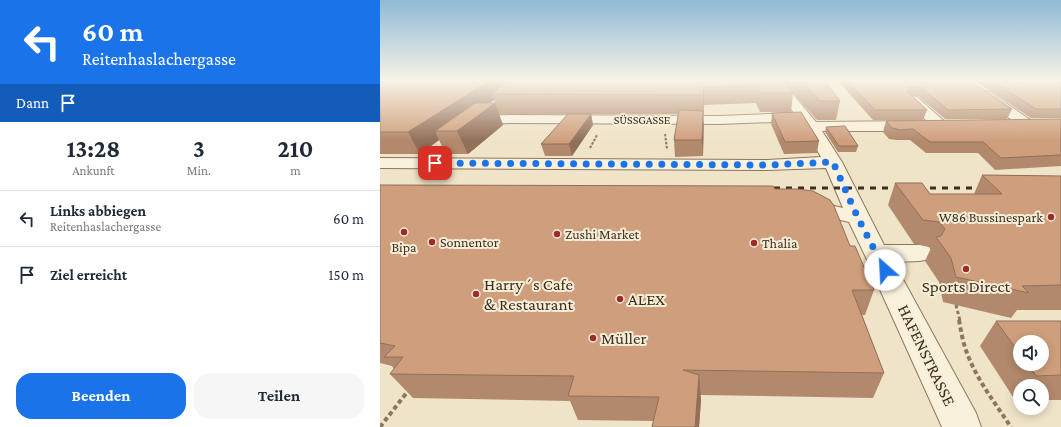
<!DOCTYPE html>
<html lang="de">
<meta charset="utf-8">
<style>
:root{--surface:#fff;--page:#f6f6f7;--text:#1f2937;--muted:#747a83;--line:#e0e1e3;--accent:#1a73e8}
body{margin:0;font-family:"Crimson Pro",serif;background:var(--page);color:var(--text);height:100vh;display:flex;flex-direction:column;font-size:15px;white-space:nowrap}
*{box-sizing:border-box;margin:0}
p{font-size:13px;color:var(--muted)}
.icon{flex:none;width:22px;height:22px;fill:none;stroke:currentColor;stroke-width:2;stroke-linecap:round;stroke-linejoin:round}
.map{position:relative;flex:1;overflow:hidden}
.side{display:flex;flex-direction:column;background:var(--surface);width:380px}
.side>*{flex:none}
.banner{background:#1a73e8;color:#fff;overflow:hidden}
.fabs{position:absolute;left:633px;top:335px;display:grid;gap:8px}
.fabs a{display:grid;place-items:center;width:36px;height:36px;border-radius:50%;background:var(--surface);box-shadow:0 2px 10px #0003;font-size:20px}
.pin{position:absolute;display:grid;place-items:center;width:34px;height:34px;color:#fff;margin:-17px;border-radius:8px;box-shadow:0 2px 6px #0006}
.me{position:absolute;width:44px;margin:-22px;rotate:334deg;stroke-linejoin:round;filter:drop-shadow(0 0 3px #0008)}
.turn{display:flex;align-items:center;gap:14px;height:84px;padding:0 16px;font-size:18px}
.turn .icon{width:52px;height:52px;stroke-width:2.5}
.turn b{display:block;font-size:28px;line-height:34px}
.then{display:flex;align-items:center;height:38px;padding:0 16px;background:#0003;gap:8px;font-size:15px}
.eta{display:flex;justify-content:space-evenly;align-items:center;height:68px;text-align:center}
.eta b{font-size:24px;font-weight:700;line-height:28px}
.button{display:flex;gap:8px;margin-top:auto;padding:8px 16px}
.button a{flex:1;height:46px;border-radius:16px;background:var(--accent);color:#fff;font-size:16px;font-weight:700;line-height:46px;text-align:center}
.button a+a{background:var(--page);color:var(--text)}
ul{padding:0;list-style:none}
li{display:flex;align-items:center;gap:12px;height:56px;padding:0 16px;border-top:1px solid var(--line)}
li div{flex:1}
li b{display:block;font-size:15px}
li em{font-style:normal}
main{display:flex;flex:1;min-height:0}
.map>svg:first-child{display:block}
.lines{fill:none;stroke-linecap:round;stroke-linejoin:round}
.minor-casing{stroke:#8d765c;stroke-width:2}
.path-far2{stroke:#8d765c;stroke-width:2;stroke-dasharray:2.5 1.5;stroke-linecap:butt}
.path-far1{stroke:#8d765c;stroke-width:3;stroke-dasharray:3.5 2.5;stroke-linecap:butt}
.path{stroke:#8d765c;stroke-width:4;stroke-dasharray:4.5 3;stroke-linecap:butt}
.minor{fill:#faf1dc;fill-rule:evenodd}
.rail{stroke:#3d2e20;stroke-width:3;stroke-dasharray:6 6;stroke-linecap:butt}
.wall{fill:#b2896c;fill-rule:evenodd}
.shaded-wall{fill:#916f58}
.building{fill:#cf9f7d;stroke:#916f58}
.route{stroke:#1a73e8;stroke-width:7;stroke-dasharray:0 12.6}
.poi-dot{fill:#9e2a2b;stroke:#f7eed8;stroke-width:1.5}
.labels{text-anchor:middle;stroke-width:4;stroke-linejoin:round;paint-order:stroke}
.far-street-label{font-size:12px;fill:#3d2e20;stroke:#f7eed8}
.poi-label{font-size:14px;fill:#3d2e20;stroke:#f7eed8;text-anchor:start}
.near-poi-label{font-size:17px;fill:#3d2e20;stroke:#f7eed8;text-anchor:start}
.near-street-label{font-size:17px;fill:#3d2e20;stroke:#f7eed8}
</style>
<main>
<section class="side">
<div class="banner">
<div class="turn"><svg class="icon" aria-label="left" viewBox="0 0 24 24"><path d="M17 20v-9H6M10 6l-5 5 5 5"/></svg><div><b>60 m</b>Reitenhaslachergasse</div></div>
<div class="then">Dann<svg class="icon" aria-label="arrive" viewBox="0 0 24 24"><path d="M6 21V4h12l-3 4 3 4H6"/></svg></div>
</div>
<div class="eta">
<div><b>13:28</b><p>Ankunft</p></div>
<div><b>3</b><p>Min.</p></div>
<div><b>210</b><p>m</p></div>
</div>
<ul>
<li><svg class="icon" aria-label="left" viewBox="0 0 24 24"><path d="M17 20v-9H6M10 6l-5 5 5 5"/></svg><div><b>Links abbiegen</b><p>Reitenhaslachergasse</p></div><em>60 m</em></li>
<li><svg class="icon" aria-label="arrive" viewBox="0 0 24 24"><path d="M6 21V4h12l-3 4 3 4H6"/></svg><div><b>Ziel erreicht</b></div><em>150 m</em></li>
</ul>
<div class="button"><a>Beenden</a><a>Teilen</a></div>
</section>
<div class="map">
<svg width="681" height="427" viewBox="0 0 681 427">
<rect width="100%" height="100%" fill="#f0e4c8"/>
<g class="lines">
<defs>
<path id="minor" d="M 390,81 L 402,81 L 436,122 L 534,121 L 539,123 L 542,126 L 539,129 L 534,131 L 442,131 L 462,162 L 504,245 L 540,245 L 549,247 L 553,253 L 549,259 L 540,261 L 514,262 L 518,270 L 516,274 L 521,276 L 525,283 L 596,413 L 601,427 L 562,427 L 497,283 L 500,278 L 496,277 L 492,270 L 469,222 L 421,211 L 418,206 L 421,201 L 429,200 L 463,208 L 446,168 L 387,170 L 0,168 L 0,158 L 387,160 L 441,157 L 420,121 L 339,124 L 99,123 L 94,122 L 92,119 L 94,116 L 99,115 L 339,116 L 414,113 Z
M 605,91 L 609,92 L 652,121 L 654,124 L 652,127 L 647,128 L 642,127 L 601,98 L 599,95 L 601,92 Z
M 532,96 L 537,97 L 566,123 L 569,126 L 566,129 L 561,131 L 556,129 L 527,103 L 526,100 L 527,97 Z"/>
</defs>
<use href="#minor" class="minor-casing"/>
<path class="path-far2" d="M 285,134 L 287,149
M 210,148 L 217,135"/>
<path class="path-far1" d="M 576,305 L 580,321"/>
<path class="path" d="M 579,320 C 581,331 583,343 587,353 C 597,380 615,403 631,427
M 0,427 L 28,391"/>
<use href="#minor" class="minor"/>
<path class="rail" d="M 382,188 L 608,188"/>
</g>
<path class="wall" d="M 0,81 L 445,81 L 460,101 L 456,120 L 437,120 L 413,93 L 411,112 L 380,112 L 376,103 L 324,105 L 324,114 L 323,114 L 323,156 L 295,157 L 294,140 L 298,114 L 119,114 L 123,125 L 88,154 L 66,154 L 59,140 L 40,154 L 0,154 ZM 114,100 L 115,103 L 110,103 Z
M 458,81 L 590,81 L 632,109 L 627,119 L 565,119 L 538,96 L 531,96 L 547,110 L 543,120 L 493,120 Z
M 595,81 L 681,81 L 681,118 L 651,118 Z
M 392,113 L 439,141 L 437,153 L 404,154 L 391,124 Z
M 211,114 L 213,125 L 192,156 L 165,156 L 161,144 Z
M 681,119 L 681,166 L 615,170 L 598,153 L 546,153 L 530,140 L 517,140 L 509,139 L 503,132 L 506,121 Z
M 446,127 L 478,146 L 476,152 L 458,152 L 445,132 Z
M 602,175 L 681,176 L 681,310 L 637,310 L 631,318 L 563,302 L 559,282 L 545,261 L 551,248 L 549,246 L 534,244 L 508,205 L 515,183 L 550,194 L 594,194 Z
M 0,185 L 395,189 L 470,246 L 494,290 L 485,315 L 482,315 L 504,373 L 493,398 L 320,395 L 321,400 L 319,427 L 272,427 L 274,421 L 198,420 L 190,401 L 33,398 L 10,374 L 14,369 L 12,366 L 0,363 Z
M 616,321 L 681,321 L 681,400 L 662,400 L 662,386 L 640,386 L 640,400 L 635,400 L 600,346 ZM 640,342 L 662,364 L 640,364 Z"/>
<path class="shaded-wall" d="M 109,81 L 119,81 L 123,94 L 112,94 L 114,100 L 72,131 L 55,131 L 59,140 L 40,154 L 28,132 Z
M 324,87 L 324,114 L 323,95 Z
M 115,103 L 123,125 L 88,154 L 77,131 Z
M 323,111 L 324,125 L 323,156 L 322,140 Z
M 211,114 L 213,125 L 192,156 L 189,144 Z
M 319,375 L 321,400 L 319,427 L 315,427 Z"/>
<path class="building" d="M 0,81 L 109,81 L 28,132 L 0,132 Z
M 128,81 L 404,81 L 413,93 L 381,93 L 377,85 L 324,87 L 323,95 L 112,94 Z
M 421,81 L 445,81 L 460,101 L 440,101 Z
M 467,81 L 590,81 L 632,109 L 568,110 L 541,87 L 530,87 L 528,92 L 547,110 L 495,110 Z
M 612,81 L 681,81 L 681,109 L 656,109 Z
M 95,103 L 115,103 L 77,131 L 55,131 Z
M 299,110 L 323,111 L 322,140 L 294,140 Z
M 421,112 L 439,141 L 405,142 L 392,113 Z
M 188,114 L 211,114 L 189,144 L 161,144 Z
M 681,119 L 681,155 L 621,158 L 603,142 L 550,142 L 533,129 L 520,130 L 512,128 L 506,121 Z
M 465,126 L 478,146 L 459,146 L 446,127 Z
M 602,175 L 681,176 L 681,285 L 642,286 L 649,293 L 576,277 L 571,258 L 556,237 L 561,236 L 565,229 L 559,222 L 543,220 L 515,183 L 542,183 L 550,194 L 622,194 Z
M 0,185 L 393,186 L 395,189 L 417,189 L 433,191 L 450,200 L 454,206 L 470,246 L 475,246 L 494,290 L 472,290 L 504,373 L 303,370 L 319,375 L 315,427 L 272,427 L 279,397 L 188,396 L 194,376 L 10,374 L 23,357 L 4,357 L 15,346 L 0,343 Z
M 616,321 L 681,321 L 681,375 L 656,376 L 648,364 L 662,364 L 662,342 L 640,342 L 640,354 Z"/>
<linearGradient id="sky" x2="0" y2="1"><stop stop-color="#8fbad6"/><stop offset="0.57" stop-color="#f8f3e6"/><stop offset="1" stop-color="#f8f3e6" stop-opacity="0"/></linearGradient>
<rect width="681" height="141" fill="url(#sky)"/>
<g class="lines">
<path class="route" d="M 55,163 L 387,165 L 453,162 L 478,218 L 505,270"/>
</g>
<g class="poi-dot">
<circle cx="671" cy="217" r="4"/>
<circle cx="24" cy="232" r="4"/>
<circle cx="177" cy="234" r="4"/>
<circle cx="52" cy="242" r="4"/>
<circle cx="374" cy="243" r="4"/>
<circle cx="586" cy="269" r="4"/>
<circle cx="96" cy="294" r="4"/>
<circle cx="240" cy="299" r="4"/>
<circle cx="213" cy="338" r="4"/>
</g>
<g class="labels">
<g class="far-street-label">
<text x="262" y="124">SÜSSGASSE</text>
</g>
<g class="poi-label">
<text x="663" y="222" text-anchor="end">W86 Bussinespark</text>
<text x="185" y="239">Zushi Market</text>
<text x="60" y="247">Sonnentor</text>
<text x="382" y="248">Thalia</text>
<text x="24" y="252" text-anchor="middle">Bipa</text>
</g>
<g class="near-poi-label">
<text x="104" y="290">Harry´s Cafe<tspan x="104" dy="20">&amp; Restaurant</tspan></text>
<text x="586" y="292" text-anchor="middle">Sports Direct</text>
<text x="248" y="305">ALEX</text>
<text x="221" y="344">Müller</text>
</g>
<g class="near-street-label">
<text transform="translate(547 355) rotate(64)" y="6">HAFENSTRASSE</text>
</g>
</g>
</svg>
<div class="fabs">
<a><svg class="icon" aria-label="sound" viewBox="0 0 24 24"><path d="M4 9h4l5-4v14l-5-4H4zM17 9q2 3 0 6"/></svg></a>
<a><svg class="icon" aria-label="search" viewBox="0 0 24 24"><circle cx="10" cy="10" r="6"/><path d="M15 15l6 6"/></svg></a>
</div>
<div class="pin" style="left:55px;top:163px;background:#d93025"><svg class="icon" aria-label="arrive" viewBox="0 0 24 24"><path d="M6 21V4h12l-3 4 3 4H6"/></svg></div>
<svg class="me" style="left:505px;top:270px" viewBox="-20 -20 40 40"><circle r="19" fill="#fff"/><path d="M0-13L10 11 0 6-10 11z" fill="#1a73e8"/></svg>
</div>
</main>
